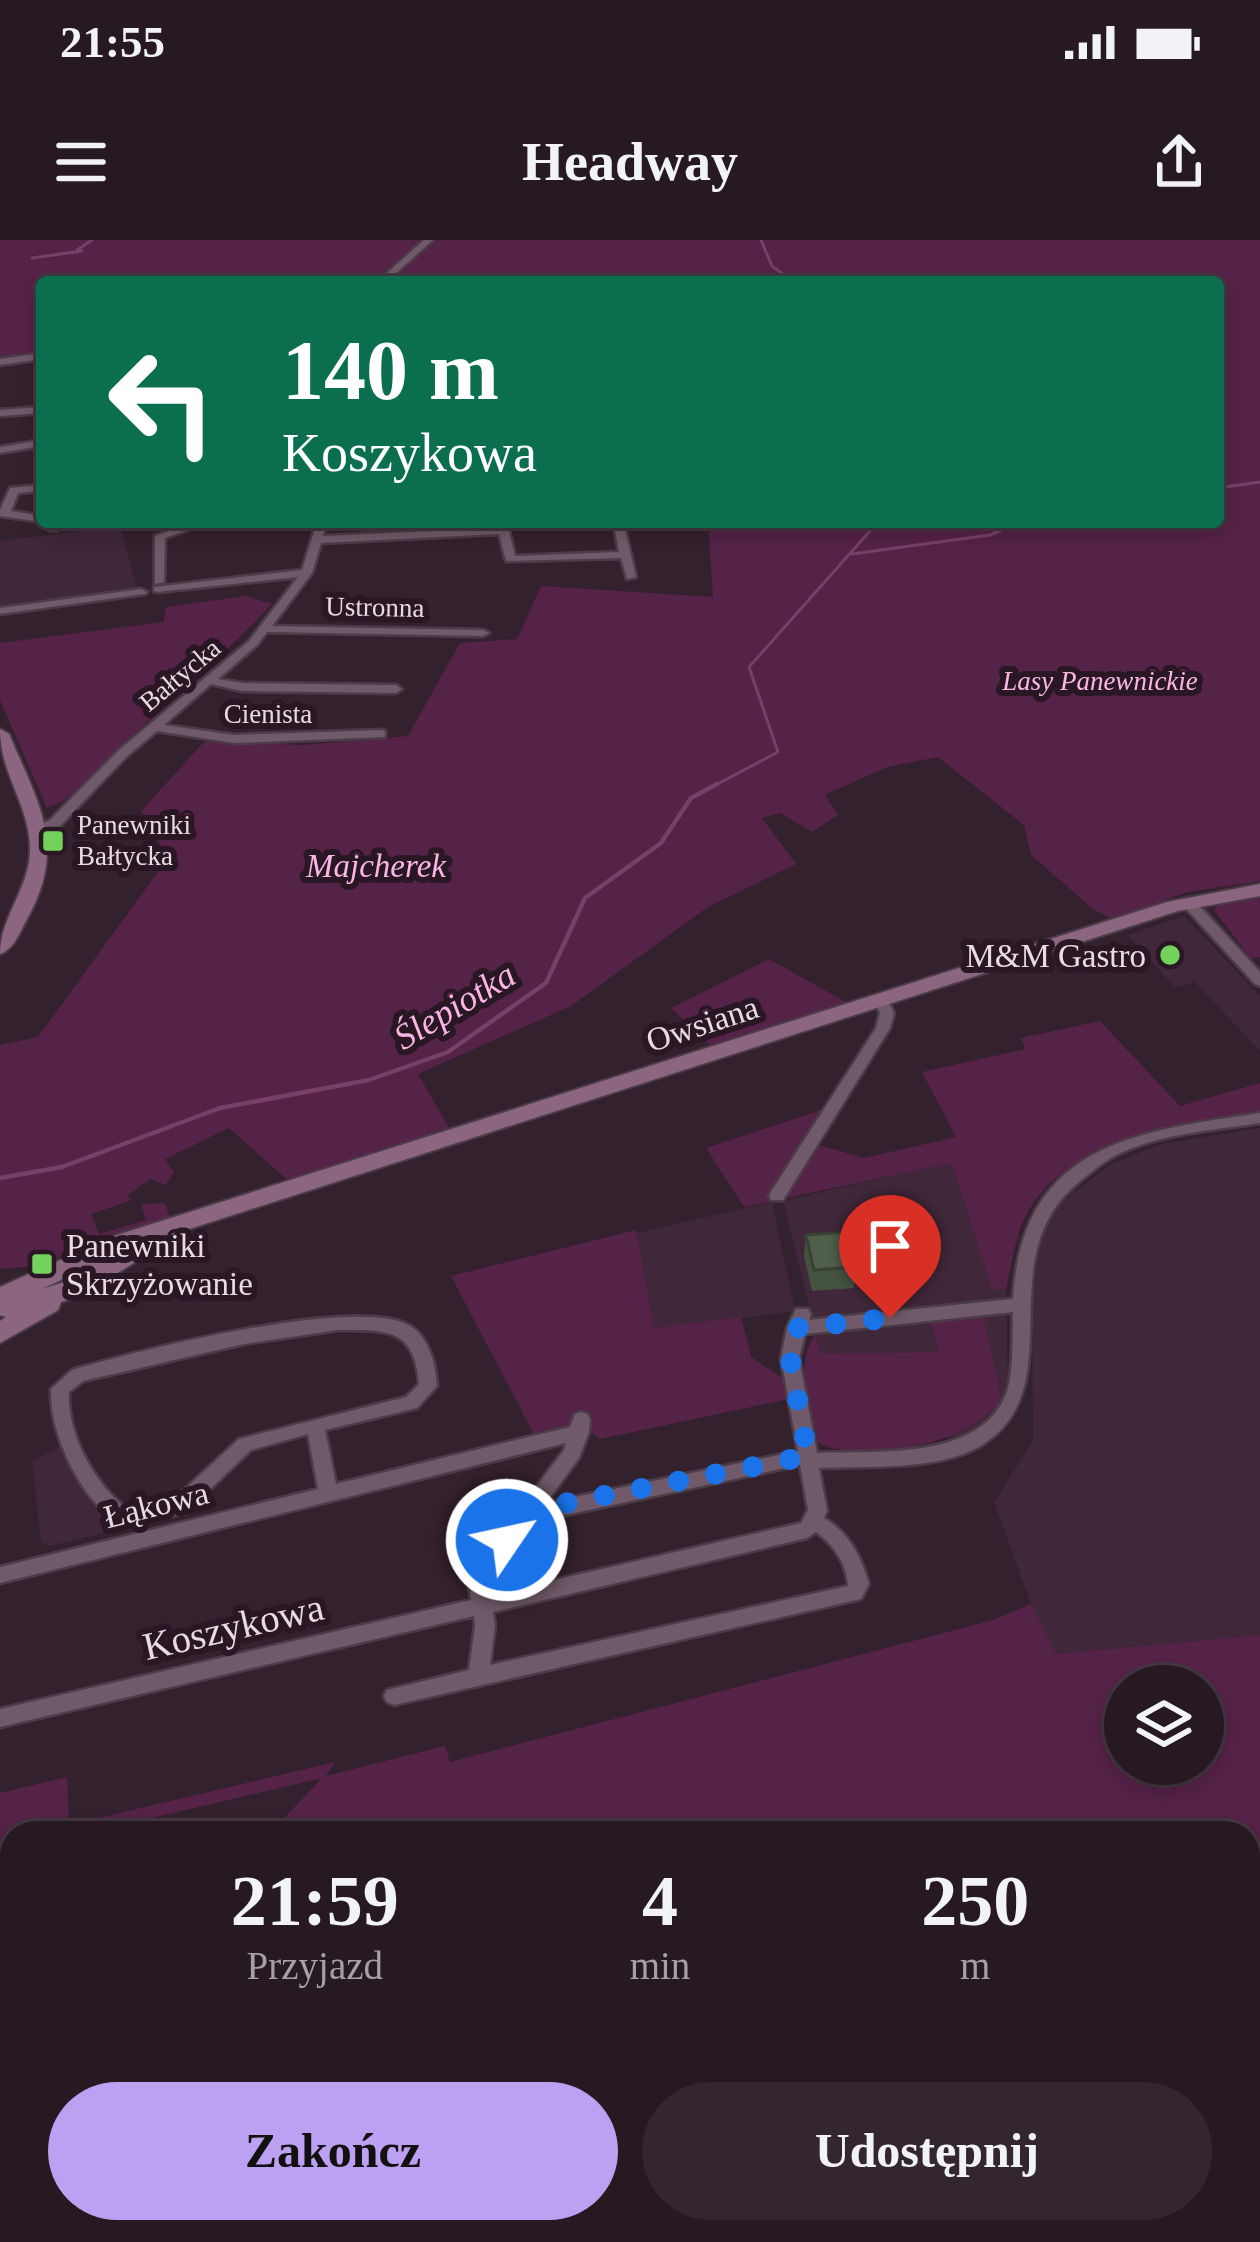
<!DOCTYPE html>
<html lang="pl">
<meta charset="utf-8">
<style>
:root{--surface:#271922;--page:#33262f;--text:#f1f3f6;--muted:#a4a0a5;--line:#433840;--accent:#bca0f2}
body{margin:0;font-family:"Times New Roman",serif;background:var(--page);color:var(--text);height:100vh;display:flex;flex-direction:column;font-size:45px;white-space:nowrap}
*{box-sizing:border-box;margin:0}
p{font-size:39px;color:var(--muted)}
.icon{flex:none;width:66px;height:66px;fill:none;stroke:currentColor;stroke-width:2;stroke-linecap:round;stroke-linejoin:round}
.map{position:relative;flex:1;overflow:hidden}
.side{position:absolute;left:0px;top:1581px;width:1260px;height:423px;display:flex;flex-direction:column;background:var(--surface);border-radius:36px 36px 0 0;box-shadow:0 6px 18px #0003,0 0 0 3px var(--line)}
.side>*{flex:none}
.guide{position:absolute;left:36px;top:36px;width:1188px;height:252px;border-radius:12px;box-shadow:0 6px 18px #0003,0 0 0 3px var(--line);background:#0b6e4f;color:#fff;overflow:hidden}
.fabs{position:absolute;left:1104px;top:1425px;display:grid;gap:24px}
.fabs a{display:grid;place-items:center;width:120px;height:120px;border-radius:50%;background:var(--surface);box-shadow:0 6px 18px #0003,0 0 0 3px var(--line);font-size:60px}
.pin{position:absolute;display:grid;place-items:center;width:102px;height:102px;color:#fff;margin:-123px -51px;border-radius:50% 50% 50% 0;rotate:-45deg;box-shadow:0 0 12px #0007}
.pin .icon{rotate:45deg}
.me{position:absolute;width:132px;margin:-66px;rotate:56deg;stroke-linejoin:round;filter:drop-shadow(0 0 9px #0008)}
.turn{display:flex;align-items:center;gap:42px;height:252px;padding:0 48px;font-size:54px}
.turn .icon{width:156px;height:156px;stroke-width:2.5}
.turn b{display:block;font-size:84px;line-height:102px}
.eta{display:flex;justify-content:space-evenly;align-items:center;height:204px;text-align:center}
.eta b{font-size:72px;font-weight:800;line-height:84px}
.primary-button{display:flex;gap:24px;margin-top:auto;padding:24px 48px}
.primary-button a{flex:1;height:138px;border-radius:72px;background:var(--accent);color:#111;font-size:48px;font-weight:800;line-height:138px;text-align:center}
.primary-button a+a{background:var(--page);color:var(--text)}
.status{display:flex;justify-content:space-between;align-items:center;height:84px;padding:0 60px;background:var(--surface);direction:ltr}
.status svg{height:33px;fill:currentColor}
header{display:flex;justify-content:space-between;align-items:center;height:156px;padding:0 48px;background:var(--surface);font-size:54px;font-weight:800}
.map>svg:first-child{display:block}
.built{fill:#402739}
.green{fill:#552248;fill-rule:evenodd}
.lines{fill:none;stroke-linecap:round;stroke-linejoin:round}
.stream-far1{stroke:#764067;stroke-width:3}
.stream{stroke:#764067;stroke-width:4.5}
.street-casing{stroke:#4c3c47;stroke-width:5}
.secondary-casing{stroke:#4c3c47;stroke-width:4}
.street{fill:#705a69;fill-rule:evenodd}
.secondary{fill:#8c6681;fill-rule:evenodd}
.wall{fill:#445240}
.building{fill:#4f5f4b;stroke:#374234;stroke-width:3}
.route{stroke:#1a73e8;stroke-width:21;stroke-dasharray:0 37.8}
.poi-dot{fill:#73d25c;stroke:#291724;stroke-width:4.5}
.labels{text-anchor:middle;stroke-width:12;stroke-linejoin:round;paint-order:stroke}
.far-street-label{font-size:27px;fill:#e8dbe4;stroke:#291724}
.far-park-label{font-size:27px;font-style:italic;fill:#fab7e6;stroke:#291724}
.far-poi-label{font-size:27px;fill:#e8dbe4;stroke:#291724;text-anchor:start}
.park-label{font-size:33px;font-style:italic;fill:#fab7e6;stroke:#291724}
.poi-label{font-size:33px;fill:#e8dbe4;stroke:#291724;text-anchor:end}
.street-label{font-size:33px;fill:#e8dbe4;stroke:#291724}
.water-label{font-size:36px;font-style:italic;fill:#f9b5e4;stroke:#291724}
.near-street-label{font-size:39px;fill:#e8dbe4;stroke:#291724}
</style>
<div class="status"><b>21:55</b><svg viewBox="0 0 49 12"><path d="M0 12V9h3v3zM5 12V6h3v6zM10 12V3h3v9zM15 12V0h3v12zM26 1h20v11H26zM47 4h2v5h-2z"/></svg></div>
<header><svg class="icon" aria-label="menu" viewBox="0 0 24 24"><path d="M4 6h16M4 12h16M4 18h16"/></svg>Headway<svg class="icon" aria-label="share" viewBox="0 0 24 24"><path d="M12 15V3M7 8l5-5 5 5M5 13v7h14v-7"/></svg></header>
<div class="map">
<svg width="1260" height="2002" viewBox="0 0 1260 2002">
<rect width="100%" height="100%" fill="#34212e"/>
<path class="built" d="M 120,286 L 137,349 L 0,367 L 0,301 Z
M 1184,676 L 1260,756 L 1260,811 L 1195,742 L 1175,747 L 1128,695 Z
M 1260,888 L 1260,1395 L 1056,1414 L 1031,1364 L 994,1262 L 1033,1201 L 1032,1056 L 1043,993 L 1063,961 L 1111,924 L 1161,904 Z
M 953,922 L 992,1049 L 1006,1049 L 1008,1153 L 988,1179 L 960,1196 L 850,1211 L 828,1208 L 817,1202 L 804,1136 L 825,1129 L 783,961 Z
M 772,962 L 795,1071 L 742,1078 L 751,1117 L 785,1140 L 600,1199 L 588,1188 L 575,1185 L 535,1196 L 451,1036 Z
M 61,1206 L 119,1289 L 50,1306 L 41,1302 L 32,1221 Z"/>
<path class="green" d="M 0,0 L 423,0 L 379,42 L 42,42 L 42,112 L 0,117 Z
M 432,0 L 1260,0 L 1260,641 L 1188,652 L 1112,679 L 1093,669 L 1031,615 L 1024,585 L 938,517 L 887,527 L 825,555 L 838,575 L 812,592 L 780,573 L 762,578 L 796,624 L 708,667 L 571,766 L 418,834 L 452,893 L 292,944 L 229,888 L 165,919 L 174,933 L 165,945 L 150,939 L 127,956 L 132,960 L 91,974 L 99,994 L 146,980 L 141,964 L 165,963 L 170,978 L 35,1026 L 0,1029 L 0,805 L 38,797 L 168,618 L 141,571 L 204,502 L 304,505 L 408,496 L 460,403 L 517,399 L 541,346 L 713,357 L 708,282 L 1218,282 L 1218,42 L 386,42 Z
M 246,356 L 272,364 C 220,420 163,466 108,518 C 90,535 78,557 47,568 L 0,460 L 0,403 L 164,382 L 166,367 Z
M 1260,657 L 1260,717 L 1251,719 L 1214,670 L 1219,662 Z
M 769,719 L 851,765 L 714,809 L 671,768 Z
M 1100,781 L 1180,866 L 1260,843 L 1260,872 C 1176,887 1063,894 1022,984 C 1014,1004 1011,1028 1006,1049 L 992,1050 L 952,923 L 744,967 L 706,908 L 830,867 L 816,904 L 864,918 L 956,897 L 922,832 L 1026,809 L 1020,798 Z
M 636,990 L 654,1088 L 741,1077 L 751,1117 L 785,1140 L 789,1159 L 600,1199 C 579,1178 560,1189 535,1196 L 451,1036 Z
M 983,1074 L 1002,1161 C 969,1203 864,1226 817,1202 C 810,1167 793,1125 816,1094 L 821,1114 L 939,1112 L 930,1079 Z
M 534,1282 L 548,1338 L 500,1348 L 494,1339 Z
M 1031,1364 L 1056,1414 L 1260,1395 L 1260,2002 L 10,2002 L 12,1990 L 1248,1992 L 1248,1593 L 270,1593 L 322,1538 L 88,1593 L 12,1593 L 12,1610 L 0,1612 L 0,1553 L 67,1537 L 69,1585 L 335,1522 L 326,1536 L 445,1506 L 450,1522 L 993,1380 ZM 1203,1446 L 1203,1524 L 1125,1524 L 1125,1446 Z"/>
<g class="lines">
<path class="stream-far1" d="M 761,0 L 772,26 L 794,42
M 77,10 L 92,0
M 32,18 L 82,11
M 1218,248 L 1260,242
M 852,314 L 990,295 L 1020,282
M 712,547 L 778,512 L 749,427 L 878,282"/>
<path class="stream" d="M 0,938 L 62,927 L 220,868 L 369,840 L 448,812 L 546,743 L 585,658 L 661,603 L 691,558 L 717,544"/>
<defs>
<path id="street" d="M 424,0 L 433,0 L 386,42 L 377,42 Z
M 42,113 L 42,119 L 0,125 L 0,119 Z
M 42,167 L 42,173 L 0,176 L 0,170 Z
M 42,200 L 42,206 L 0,213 L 0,207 Z
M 42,245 L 42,251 L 18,253 L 11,271 L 42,276 L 42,282 L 0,276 L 0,270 L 10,248 Z
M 50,282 L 60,282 L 57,290 L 49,290 Z
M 181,282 L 191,282 L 190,289 L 165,298 L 164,342 L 155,344 L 155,296 L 180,287 Z
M 317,282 L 327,282 L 323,296 L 498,288 L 497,282 L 507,282 L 515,316 L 619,312 L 614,285 L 620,282 L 624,285 L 636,337 L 627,339 L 621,318 L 506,321 L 499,294 L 321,303 L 312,333 L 272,386 L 483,390 L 489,393 L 483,396 L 267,392 L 257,405 L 218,439 L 242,443 L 396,445 L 402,449 L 396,453 L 242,451 L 211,444 L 164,485 L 234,495 L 381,490 L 385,491 L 385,497 L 234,503 L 157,491 L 126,517 L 60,586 L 44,594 L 34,594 L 34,588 L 50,580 L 118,511 L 249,401 L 298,337 L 158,352 L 154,351 L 154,347 L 302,330 Z
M 141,349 L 147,352 L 145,354 L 0,374 L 0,368 Z
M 1188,658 L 1193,659 L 1260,732 L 1260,746 L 1255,744 L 1183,665 L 1181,662 Z
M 881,755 L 886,757 L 894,773 L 890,788 L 783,960 L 771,960 L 769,956 L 771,952 L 876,788 L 880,773 L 874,760 Z
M 1260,873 L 1260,883 C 1215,890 1167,893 1125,911 C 1107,918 1094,930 1079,942 C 986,1018 1075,1146 982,1205 C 941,1231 867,1226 819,1228 L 827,1271 L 824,1278 C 849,1293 861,1316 869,1344 L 861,1359 L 394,1465 L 387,1462 L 384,1456 L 387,1450 L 469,1430 L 475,1386 L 474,1376 L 0,1487 L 0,1469 L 471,1360 L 469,1347 L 477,1325 L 564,1210 L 566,1203 L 0,1343 L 0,1327 L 318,1249 L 308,1194 L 251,1210 L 185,1273 L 125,1286 C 83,1267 49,1194 51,1149 L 72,1130 C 132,1112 364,1053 412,1087 C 430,1100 436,1126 437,1146 L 417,1168 L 325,1190 L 336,1244 L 570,1187 L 575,1174 L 581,1172 L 587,1174 L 590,1179 L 589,1192 L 579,1218 L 546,1263 L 798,1211 L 781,1118 L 787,1088 L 796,1069 L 808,1069 L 811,1074 L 809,1080 L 1013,1059 C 1022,904 1134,892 1260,873 ZM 1013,1072 C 1012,1096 1014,1124 1008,1148 C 986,1222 877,1210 817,1213 L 799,1118 L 805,1094 ZM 338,1090 C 385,1090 415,1087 419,1144 L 406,1157 L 239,1199 L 173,1260 L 128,1270 C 94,1243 67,1195 69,1152 L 83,1141 L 244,1104 ZM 800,1225 L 808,1270 L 801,1283 L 490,1355 C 488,1327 518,1300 534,1279 L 542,1280 ZM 816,1292 C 834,1305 847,1324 848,1346 L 490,1425 L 495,1386 L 493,1372 L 807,1298 Z
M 12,1676 L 12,1698 L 0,1701 L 0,1679 Z
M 12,1771 L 12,1795 L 0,1799 L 0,1775 Z"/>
<path id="secondary" d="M 0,489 L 9,494 C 38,563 68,606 27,679 C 20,692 14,709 0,714 C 0,676 31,647 30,607 C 29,564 0,534 0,489 Z
M 1260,644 L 1260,656 L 1178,671 L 158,999 L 156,1009 L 81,1056 L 61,1062 L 58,1070 L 0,1103 L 0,1081 L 6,1077 L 0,1075 L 0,1047 L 114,996 L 1167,662 ZM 89,1027 L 64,1042 L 42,1049 Z"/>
</defs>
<use href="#street" class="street-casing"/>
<use href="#secondary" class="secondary-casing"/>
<use href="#street" class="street"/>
<use href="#secondary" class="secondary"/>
</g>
<path class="wall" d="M 806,995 L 856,1027 L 854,1048 L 812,1051 L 804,1016 Z"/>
<path class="building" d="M 847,992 L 856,1027 L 814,1030 L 806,995 Z"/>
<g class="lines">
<path class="route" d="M 507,1300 L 530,1270 L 808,1216 L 790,1118 L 796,1088 L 890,1078"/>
</g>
<g class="poi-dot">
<rect x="41" y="589" width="24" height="24" rx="6"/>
<circle cx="1170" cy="715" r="12"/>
<rect x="30" y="1012" width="24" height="24" rx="6"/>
</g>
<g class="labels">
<g class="far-street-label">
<text transform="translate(375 367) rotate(1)" y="9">Ustronna</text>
<text transform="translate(180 435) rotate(-40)" y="9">Bałtycka</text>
<text x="268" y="483">Cienista</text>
</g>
<g class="far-park-label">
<text x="1100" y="450">Lasy Panewnickie</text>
</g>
<g class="far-poi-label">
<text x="77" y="594">Panewniki<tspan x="77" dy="31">Bałtycka</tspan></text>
</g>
<g class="park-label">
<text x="376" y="637">Majcherek</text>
</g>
<g class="poi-label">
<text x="1146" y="727">M&amp;M Gastro</text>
<text x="66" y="1017" text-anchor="start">Panewniki<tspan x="66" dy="38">Skrzyżowanie</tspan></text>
</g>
<g class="street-label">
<text transform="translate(702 783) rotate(-18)" y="12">Owsiana</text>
<text transform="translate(156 1264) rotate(-14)" y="12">Łąkowa</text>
</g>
<g class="water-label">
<text transform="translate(454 765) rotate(-31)" y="13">Ślepiotka</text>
</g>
<g class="near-street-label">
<text transform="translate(233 1386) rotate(-13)" y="14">Koszykowa</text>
</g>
</g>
</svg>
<div class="fabs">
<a><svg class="icon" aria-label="layers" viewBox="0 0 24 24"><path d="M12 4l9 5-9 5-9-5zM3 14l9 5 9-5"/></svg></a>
</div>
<div class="pin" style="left:890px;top:1078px;background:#d93025"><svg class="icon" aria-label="arrive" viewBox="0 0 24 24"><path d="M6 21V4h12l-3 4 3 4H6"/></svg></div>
<svg class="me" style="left:507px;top:1300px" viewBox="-20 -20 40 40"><circle r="17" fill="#1a73e8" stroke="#fff" stroke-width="3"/><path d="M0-11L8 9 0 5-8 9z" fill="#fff"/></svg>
<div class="guide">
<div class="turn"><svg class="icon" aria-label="left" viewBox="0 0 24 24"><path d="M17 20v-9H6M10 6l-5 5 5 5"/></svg><div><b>140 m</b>Koszykowa</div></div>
</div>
<section class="side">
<div class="eta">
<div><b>21:59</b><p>Przyjazd</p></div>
<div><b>4</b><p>min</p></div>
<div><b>250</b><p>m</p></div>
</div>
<div class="primary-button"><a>Zakończ</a><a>Udostępnij</a></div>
</section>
</div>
